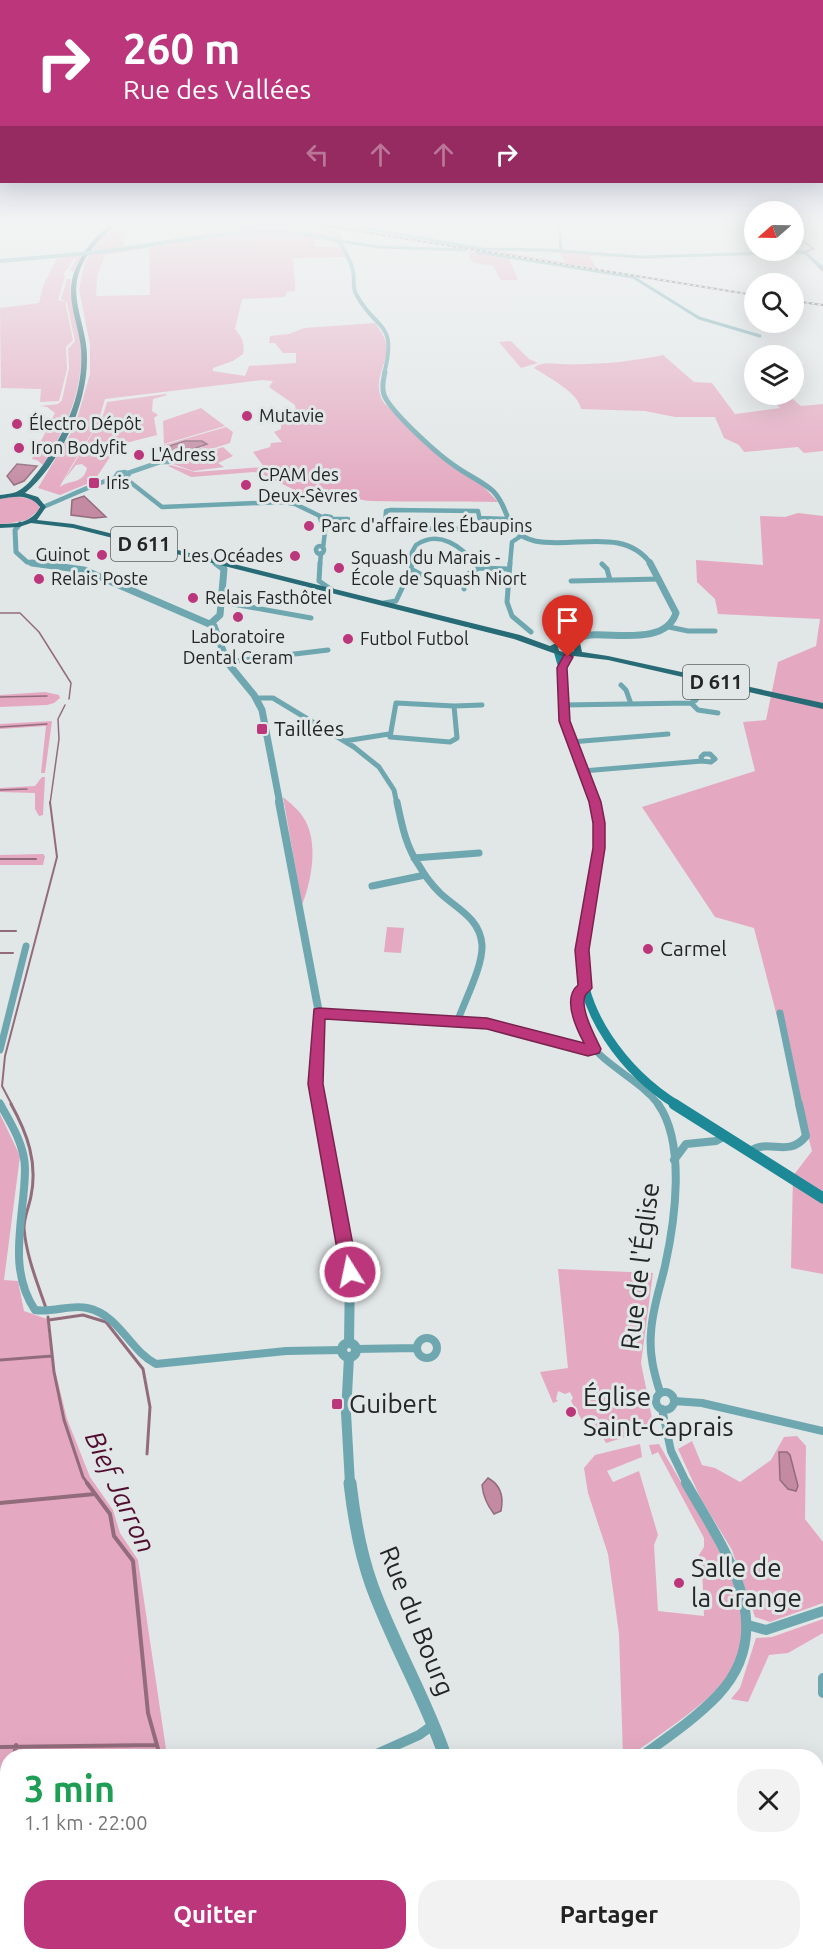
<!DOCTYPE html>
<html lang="fr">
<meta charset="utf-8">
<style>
:root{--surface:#fff;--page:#f2f2f2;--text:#222;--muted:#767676;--accent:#bb367a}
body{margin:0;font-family:Ubuntu,sans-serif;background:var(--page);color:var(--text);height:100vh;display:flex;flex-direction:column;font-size:22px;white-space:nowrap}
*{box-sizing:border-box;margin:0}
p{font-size:20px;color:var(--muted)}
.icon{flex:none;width:33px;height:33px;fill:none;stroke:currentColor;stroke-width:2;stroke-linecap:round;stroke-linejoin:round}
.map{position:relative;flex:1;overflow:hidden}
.side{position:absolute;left:0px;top:1749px;width:824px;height:212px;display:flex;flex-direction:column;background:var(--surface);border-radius:24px 24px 0 0;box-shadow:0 6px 24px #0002}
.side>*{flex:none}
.top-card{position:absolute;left:0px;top:0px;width:824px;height:183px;box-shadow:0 6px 24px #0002;background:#bb367a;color:#fff;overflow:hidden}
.needle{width:39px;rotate:250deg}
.fabs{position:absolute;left:744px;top:201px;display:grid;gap:12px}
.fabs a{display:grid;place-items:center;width:60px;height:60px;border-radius:50%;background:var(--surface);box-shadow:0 6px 24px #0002;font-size:30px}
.pin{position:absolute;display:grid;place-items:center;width:51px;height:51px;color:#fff;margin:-62px -26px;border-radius:50% 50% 50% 0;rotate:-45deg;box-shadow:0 0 6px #0007}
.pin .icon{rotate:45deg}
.me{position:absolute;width:66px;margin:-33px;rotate:350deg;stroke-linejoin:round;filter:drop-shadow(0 0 4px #0008)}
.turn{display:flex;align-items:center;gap:21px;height:126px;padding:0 24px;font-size:27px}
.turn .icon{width:78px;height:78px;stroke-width:2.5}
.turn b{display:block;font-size:42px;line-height:51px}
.lanes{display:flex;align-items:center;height:57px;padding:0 24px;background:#0003;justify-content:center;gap:30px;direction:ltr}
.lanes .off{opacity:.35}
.round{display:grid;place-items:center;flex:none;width:63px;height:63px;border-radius:24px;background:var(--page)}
.overview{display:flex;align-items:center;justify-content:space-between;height:102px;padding:0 24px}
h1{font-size:36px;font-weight:700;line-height:45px;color:#1e9e55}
.primary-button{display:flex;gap:12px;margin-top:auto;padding:12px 24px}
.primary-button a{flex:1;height:69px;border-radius:24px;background:var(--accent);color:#fff;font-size:24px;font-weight:700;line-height:69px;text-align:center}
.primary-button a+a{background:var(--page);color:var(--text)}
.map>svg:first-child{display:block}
.green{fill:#e4a9c0;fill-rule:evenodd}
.water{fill:#c38aa1;stroke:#936c7c;stroke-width:1.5}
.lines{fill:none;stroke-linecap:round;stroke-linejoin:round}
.stream-far3{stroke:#936c7c;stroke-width:1.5}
.stream-far2{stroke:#936c7c;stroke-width:2}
.stream-far1{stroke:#936c7c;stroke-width:3}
.stream{stroke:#936c7c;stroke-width:4}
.minor-far5{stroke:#6ea7b0;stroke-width:3}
.minor-far4{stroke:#6ea7b0;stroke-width:4.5}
.minor-far3{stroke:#6ea7b0;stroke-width:5}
.minor-far2{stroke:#6ea7b0;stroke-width:7}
.minor-far1{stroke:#6ea7b0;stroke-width:8}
.minor{stroke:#6ea7b0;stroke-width:10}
.tertiary-far5{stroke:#6ea7b0;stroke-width:4}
.tertiary-far4{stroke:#6ea7b0;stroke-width:5}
.tertiary-far3{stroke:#6ea7b0;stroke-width:7}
.tertiary-far2{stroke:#6ea7b0;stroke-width:8}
.tertiary-far1{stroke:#6ea7b0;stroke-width:10}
.tertiary{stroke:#6ea7b0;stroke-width:13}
.secondary-far2{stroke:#1d8896;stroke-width:7}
.secondary-far1{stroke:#1d8896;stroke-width:9}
.secondary{stroke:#1d8896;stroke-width:11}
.primary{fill:#266b75;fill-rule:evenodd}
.rail-casing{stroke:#4f5252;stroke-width:2}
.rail{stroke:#e1e6e6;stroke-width:1.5;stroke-dasharray:3;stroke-linecap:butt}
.tertiary-bridge{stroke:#6ea7b0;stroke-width:4}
.route{fill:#bb367a;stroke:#7a234f;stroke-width:1.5}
.poi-dot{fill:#bb367a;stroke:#e1e6e6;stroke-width:2}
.labels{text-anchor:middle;stroke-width:6;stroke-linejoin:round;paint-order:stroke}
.far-poi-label{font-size:18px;fill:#242626;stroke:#e1e6e6;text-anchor:start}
.shield{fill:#e1e6e6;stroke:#5d6060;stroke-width:1.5}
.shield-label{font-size:20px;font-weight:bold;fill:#242626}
.poi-label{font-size:21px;fill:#242626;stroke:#e1e6e6;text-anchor:start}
.near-street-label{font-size:26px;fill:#242626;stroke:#e1e6e6}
.near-poi-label{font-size:26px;fill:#242626;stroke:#e1e6e6;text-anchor:start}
.near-water-label{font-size:27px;font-style:italic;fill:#510c30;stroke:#e1e6e6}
</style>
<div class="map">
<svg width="823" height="1960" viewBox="0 0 823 1960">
<rect width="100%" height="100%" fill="#e1e6e6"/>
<path class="green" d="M 121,221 L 178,221 L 137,225 L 124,235 L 124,247 L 141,245 L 106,252 L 150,247 L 203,236 L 200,221 L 285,221 L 339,231 L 343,240 L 334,238 L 314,240 L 315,247 L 340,247 L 344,255 L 349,257 L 293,258 C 293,270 296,279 295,291 L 287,292 L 285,297 L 242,299 L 235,329 C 242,338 245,342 243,354 L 233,361 L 213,368 L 213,371 L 245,376 L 249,366 L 296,363 L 296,353 L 283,353 L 275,343 L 269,343 L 270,336 L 289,334 L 304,328 L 375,323 C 379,329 385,336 386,344 C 389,365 370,381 384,403 L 441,458 L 482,485 L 498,502 C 456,501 413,502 371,501 C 351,500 331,487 309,497 L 262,474 L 254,472 L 191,477 L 168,466 L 171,465 L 195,472 L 264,467 L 253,452 L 270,447 L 271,443 L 282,442 L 274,432 L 281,429 L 281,411 L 286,409 L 287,420 L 297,419 L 295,405 L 269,387 L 273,381 L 262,380 L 105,399 L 99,419 L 100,425 L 107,402 L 166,394 L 167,395 L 153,399 L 152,411 L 158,415 L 154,418 L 157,435 L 118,445 L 94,481 L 60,495 L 38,488 L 75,426 L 90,374 L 90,345 L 79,289 L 85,262 L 99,241 ZM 149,248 L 150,295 L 96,296 L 97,276 L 105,255 ZM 97,426 L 64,480 L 76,465 L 82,464 L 87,468 C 83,485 70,479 60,487 C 62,481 94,429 97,426 Z
M 492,250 L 547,250 L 667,259 L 589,256 L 597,268 L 491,251 ZM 493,250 L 560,253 L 565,262 L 564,262 Z
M 468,252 L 509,258 L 518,280 L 501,280 L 493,266 L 471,262 Z
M 79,255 L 81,256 L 73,272 L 70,270 L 76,259 L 74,257 L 69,267 L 64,273 L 65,277 L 58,300 L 65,302 L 73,340 L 66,347 L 67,369 L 59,401 L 40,402 L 41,389 L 1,388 L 0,308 L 39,303 L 43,286 L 57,258 Z
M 67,279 L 71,279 C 68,300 77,317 80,338 C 86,386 67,426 43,465 L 37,460 L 32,459 L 55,413 L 47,407 L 40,406 L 58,404 L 62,400 L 69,368 L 68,349 L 75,341 L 67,303 L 61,299 Z
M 511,341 L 529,359 L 538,363 L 521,368 L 499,342 Z
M 663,355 L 694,382 L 712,383 L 735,414 L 780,408 L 767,395 L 788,395 L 801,406 L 823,404 L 823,451 L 804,453 L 798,447 L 744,452 L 739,445 L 724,438 L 715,417 L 675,417 L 645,411 L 581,409 C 579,393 548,377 534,368 C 540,362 551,363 560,364 C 597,365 629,362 663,355 Z
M 201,408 L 225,426 L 164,444 L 163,421 Z
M 226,427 L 233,432 L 230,443 L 173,461 L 164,456 L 164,445 ZM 185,441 L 206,442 L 203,447 C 193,451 178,458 168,453 L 167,450 L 170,446 Z
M 223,447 L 233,456 L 218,463 L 224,467 L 193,471 L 173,464 Z
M 16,496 L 34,500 L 39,505 L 39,510 L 27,520 L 0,525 L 0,499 Z
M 798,513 L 823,516 L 823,1274 L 791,1268 L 793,1176 L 812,1151 L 754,928 L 715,917 L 642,807 L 755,771 L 743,722 L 766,720 L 778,662 L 816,646 L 820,619 L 718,614 L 715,599 L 697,582 L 696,560 L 763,565 L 760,516 L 785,517 Z
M 45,692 L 59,695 L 60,698 L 54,703 L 47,705 L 0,707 L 0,695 Z
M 52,721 L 45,773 L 41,773 L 46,726 L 0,729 L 0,724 Z
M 42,777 L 45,777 L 43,815 L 39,816 L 35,809 L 35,793 L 0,792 L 0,788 L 35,786 Z
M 283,797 C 290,803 298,809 303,817 C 319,840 312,880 302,905 Z
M 43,854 L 45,856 L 43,865 L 0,865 L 0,855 Z
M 387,927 L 404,928 L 401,953 L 384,952 Z
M 0,1114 L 20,1156 L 4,1280 L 18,1281 L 24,1311 L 47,1319 L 51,1354 L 67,1419 L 90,1477 L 113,1510 L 120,1533 L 138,1560 L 167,1756 L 8,1756 L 8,1953 L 224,1953 L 224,1960 L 0,1960 Z
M 558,1269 L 653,1273 L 641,1363 L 654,1428 L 606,1443 L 593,1421 L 584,1424 L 571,1401 L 573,1398 L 570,1392 L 565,1394 L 558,1391 L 556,1399 L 558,1401 L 553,1403 L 540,1372 L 568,1368 Z
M 797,1436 L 806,1446 L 805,1519 L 823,1542 L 823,1603 L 770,1622 L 755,1617 L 732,1550 L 701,1499 L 678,1449 L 692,1441 L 702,1465 L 715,1468 L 740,1482 L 771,1460 L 784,1437 Z
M 640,1444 L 642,1457 L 607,1471 L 613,1482 L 639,1471 L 658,1535 L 654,1545 L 658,1611 L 704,1616 L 702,1566 L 699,1555 L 704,1547 L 704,1538 L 658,1452 L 652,1455 L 649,1445 L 659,1444 C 683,1487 745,1582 744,1629 C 744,1639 739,1660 734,1668 C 714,1701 661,1733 630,1756 L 623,1756 L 619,1634 L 608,1554 L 588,1493 L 584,1468 L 595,1455 Z
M 823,1619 L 823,1633 L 788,1653 L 769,1655 L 748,1702 L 731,1699 L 740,1688 L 756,1638 L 772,1637 Z"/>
<path class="water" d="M 185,441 L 202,441 L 207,444 L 177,455 L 168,453 L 167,450 L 170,446 Z
M 17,464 L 37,466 L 24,481 L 14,485 L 7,476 Z
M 84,496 L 105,516 L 106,517 L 94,518 L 71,515 L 72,500 Z
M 779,1452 L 787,1452 L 790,1455 L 798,1486 L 796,1491 L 788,1489 L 780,1480 Z
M 488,1478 C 501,1485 504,1496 501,1511 L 494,1514 C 487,1505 483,1496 482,1485 Z"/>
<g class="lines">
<path class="stream-far3" d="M 794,235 L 814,249 L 804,252
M 809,257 L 823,271
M 0,613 L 20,613 L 39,632 L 71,683 L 69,699
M 0,697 L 47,696
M 0,727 L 47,724
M 0,790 L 27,789
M 50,804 L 59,739 L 58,719 L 65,705"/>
<path class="stream-far2" d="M 0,859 L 36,859
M 0,931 L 16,931
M 0,953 L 13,953
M 12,1105 L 2,1086 L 5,1056 L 57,857 L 50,802"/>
<path class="stream-far1" d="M 11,1104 C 27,1133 38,1162 31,1196 C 29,1207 24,1217 24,1228 C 26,1255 37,1282 46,1308
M 48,1317 L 54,1372 L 64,1420 L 83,1477 L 88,1484
M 49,1320 L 83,1315 L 106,1322 L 143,1369 L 150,1407 L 147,1454
M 0,1360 L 52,1356"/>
<path class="stream" d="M 87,1483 L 110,1514 L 114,1536 L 133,1561 L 148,1713 L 160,1756
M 0,1503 L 95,1494
M 0,1747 L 156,1745
M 14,1756 L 16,1745
M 0,1834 L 8,1793
M 0,1845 L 8,1844
M 0,1916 L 0,1921 L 8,1928"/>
<path class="minor-far5" d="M 559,221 L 561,251
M 330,222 L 483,249 L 550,250 L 640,257 L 804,252 L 823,268
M 339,241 L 379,247 L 465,250
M 476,252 L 633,277 L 699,318 L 760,336"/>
<path class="minor-far4" d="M 125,472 L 129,474 L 127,477 L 116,476 L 118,473 Z
M 128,473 L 160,462 L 169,462
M 125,478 L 162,507 L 283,502 L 295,504 L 322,517
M 43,507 C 68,497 91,485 117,477
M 391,510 L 478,511 L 481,526 L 475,529 L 389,528 L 385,526 L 386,511 Z
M 325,516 L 331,517 L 332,520 L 326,523 L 321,521 L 320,518 Z
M 481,518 L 507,519
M 333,519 L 348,519
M316 550a4 4 0 1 1 8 0a4 4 0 1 1-8 0Z
M 323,548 L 326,523
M 320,564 L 321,553
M 411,564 L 412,552 L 416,545 C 440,529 461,547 476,564
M 510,564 L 512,542 L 521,536"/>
<path class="minor-far3" d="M 320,563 L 319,581 L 332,590
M 412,563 L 411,569 C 425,577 442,587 458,580 C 466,576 471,571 480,568
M 475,563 L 480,568
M 510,563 L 507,602 L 512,616 L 531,632
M 602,564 L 607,569 L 610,580
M 480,568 L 509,569
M 459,579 L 463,582 L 464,589
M 571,581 L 659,579
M 222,602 L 311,618
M 384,603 L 396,601 L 411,569
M 669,627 L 688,631 L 715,631
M 228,662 L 328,650
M 621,685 L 626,690 L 631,704
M 256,698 L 273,698 L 354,747 L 379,767 L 394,790 L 397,804
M 396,703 L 454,706 L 457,738 L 450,742 L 390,737 Z
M 691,703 L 698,710 L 718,713
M 563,705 L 691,703 L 696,700 L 702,687
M 454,706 L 482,705
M 345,741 L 389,734
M 571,742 L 668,734
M 704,754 L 710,754 L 715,759 L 711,762 L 702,761 L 701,757 Z
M 583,771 L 702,761"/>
<path class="minor-far2" d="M 397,802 C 402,826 406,847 420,867 C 425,876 433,886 440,893 C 457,909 480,918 482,945 C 483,966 465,1000 458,1020
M 414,858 L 479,853
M 372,886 L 425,875
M 585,988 L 581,990 C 567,1057 628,1065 659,1105
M 319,1013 L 487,1024 L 588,1050 L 594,1049
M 780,1013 L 799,1105
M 0,1050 L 26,946
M 0,1103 L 1,1105"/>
<path class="minor-far1" d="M 0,1104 C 11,1123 25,1146 25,1169 C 25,1216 6,1267 35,1310 C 53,1313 70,1304 87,1308 C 120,1315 129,1350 156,1364 L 286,1351 L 342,1350
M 658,1104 C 686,1143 675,1221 665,1266 C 660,1288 652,1310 651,1333 C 649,1354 654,1373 660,1392
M 749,1152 C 769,1137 788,1159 806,1136 L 799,1104
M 674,1160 L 686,1144 L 716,1141 L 723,1137
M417 1348a10 10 0 1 1 20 0a10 10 0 1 1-20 0Z
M 355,1349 L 417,1348
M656 1401a9 9 0 1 1 18 0a9 9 0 1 1-18 0Z
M 674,1401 L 702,1403 L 823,1431
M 662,1409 L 671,1451 L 687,1484"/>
<path class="minor" d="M 748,1625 L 766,1630 L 823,1611
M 823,1678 L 823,1693
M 372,1756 L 419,1735 L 433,1725
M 642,1756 C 668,1737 695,1719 718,1695 C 782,1627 723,1548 686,1483
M 816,1794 L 823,1790
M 816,1935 L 823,1932
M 394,1954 L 395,1960
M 479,1960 L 490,1953"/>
<path class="tertiary-far5" d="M 100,252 C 178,243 261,219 339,241 C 344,250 351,260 353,271 C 355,279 352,287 356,294 C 376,332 398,320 384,374
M 0,261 L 79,254"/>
<path class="tertiary-far4" d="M 385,372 C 383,381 381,391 386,399 C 397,417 437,454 455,466 C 467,475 482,481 493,491 C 512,510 502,533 535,541 C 574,549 624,526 651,564
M 20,524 L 15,530 L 16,552 L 27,562 L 43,564
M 215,562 L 218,564"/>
<path class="tertiary-far3" d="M 32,563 L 84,570 L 214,626 L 227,662 L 254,695 L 262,710 L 280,804
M 210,624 L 220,615 L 224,569 L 216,563
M 567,641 C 575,639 582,636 590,635 C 616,633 666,645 676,613 L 650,563"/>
<path class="tertiary-far2" d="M 279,802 L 319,1013 L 316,1084 L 320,1105"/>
<path class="tertiary-far1" d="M 320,1104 L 350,1272 L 349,1343
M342 1350a7 7 0 1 1 14 0a7 7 0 1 1-14 0Z
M 349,1357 L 346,1413 L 350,1484"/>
<path class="tertiary" d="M 350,1483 C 354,1518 360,1553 372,1586 C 393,1644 425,1697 445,1756
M 539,1953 L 543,1960"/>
<path class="secondary-far2" d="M 558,654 L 562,668 L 565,721 L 594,804"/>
<path class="secondary-far1" d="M 594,802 C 606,851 588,899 582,947 C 575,1010 627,1074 677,1105"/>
<path class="secondary" d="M 674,1104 L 823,1198"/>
<path class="primary" d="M 114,221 L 119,221 C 102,237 84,253 78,276 C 72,299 83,321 86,344 C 93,393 63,462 25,493 L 38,497 L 46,507 L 37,520 L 73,524 L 520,635 L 550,646 L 564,639 L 580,643 L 582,652 L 608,656 L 823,703 L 823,709 L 608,660 L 574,656 L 567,658 L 514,639 L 73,528 L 31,523 L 19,527 L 0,528 L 0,524 C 16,524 32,523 40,507 C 30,494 15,496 0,499 L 0,495 C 6,494 13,494 18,491 C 28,486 36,474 43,465 C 66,430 84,392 81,349 C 79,324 66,301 73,276 C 79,254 96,236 114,221 ZM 565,644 L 573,646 L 574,651 L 567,653 L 559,651 L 558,647 Z"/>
<defs>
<path id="rail" d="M 296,221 L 754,295
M 794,301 L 823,305"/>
</defs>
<use href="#rail" class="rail-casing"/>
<use href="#rail" class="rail"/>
<path class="tertiary-bridge" d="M 322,228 L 329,223
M 79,254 L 100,252"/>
</g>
<linearGradient id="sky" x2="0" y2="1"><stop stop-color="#99a3cc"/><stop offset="0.45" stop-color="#f2f4f4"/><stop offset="1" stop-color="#f2f4f4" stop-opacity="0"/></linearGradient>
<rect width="823" height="496" fill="url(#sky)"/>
<path class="route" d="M 568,654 L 573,657 L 567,668 L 570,721 L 601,802 L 605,823 L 605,848 L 589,950 L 592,988 C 591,990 588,992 586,994 C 578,1006 596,1038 601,1049 L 599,1053 L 588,1056 L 487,1029 L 325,1019 L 323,1084 L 358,1272 L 356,1277 L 350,1279 L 344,1277 L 341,1272 L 308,1084 L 314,1009 L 319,1008 L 487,1018 L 584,1043 C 576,1028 562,998 578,985 L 575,950 L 593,848 L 593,823 L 589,802 L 559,721 L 557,668 L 564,655 Z"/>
<g class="poi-dot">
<circle cx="247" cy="416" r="6"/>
<circle cx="17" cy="424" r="6"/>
<circle cx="19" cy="448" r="6"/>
<circle cx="139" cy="455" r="6"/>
<rect x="88" y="477" width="12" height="12" rx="3"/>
<circle cx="246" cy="485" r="6"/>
<circle cx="309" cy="526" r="6"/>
<circle cx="102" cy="555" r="6"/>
<circle cx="295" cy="556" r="6"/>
<circle cx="339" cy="568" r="6"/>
<circle cx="39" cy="579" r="6"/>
<circle cx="193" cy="598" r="6"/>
<circle cx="238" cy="617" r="6"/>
<circle cx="348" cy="639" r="6"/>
<rect x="256" y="723" width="12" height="12" rx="3"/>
<circle cx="648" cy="949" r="6"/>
<rect x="331" y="1398" width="12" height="12" rx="3"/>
<circle cx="571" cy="1412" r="6"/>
<circle cx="679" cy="1583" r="6"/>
</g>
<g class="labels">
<g class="far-poi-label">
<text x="259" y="422">Mutavie</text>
<text x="29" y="430">Électro Dépôt</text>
<text x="31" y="454">Iron Bodyfit</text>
<text x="151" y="461">L'Adress</text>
<text x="258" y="481">CPAM des<tspan x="258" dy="21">Deux-Sèvres</tspan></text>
<text x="106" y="489">Iris</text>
<text x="321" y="532">Parc d'affaire les Ébaupins</text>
<text x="90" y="561" text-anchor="end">Guinot</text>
<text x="283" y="562" text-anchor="end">Les Océades</text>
<text x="351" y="564">Squash du Marais -<tspan x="351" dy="21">École de Squash Niort</tspan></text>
<text x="51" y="585">Relais Poste</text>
<text x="205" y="604">Relais Fasthôtel</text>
<text x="238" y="643" text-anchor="middle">Laboratoire<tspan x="238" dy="21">Dental Ceram</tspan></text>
<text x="360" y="645">Futbol Futbol</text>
</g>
<g class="shield">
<rect x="111" y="527" width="66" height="34" rx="4.5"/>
<rect x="683" y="665" width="66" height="34" rx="4.5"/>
</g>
<g class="shield-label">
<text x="144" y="551">D 611</text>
<text x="716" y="689">D 611</text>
</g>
<g class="poi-label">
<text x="274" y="736">Taillées</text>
<text x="660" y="956">Carmel</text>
</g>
<g class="near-street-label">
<text transform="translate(640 1266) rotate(-83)" y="9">Rue de l'Église</text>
<text transform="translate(417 1621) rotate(68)" y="9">Rue du Bourg</text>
</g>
<g class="near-poi-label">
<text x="583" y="1406">Église<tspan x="583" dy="30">Saint-Caprais</tspan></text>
<text x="349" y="1413">Guibert</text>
<text x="691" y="1577">Salle de<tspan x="691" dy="30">la Grange</tspan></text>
</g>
<g class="near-water-label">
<text transform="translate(120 1492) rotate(65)" y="9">Bief Jarron</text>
</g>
</g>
</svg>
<div class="fabs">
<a><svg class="needle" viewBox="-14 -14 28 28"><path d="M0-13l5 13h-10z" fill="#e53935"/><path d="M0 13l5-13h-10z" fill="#767676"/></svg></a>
<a><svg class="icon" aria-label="search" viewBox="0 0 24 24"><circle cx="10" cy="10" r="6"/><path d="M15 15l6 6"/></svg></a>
<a><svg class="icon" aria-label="layers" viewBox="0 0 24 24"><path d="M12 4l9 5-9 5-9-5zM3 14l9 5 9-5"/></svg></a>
</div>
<div class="pin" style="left:568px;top:657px;background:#d93025"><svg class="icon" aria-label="arrive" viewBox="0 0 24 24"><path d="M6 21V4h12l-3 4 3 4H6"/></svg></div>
<svg class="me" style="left:350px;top:1272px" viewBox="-20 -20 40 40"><circle r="17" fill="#bb367a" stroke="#fff" stroke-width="3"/><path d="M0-11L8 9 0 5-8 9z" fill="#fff"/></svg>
<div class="top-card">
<div class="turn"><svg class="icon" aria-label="right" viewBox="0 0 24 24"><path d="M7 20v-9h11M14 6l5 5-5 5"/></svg><div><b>260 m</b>Rue des Vallées</div></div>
<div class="lanes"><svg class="icon off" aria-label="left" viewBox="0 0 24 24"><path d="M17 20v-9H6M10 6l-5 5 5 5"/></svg><svg class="icon off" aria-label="ahead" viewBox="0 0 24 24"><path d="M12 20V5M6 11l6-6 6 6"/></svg><svg class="icon off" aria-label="ahead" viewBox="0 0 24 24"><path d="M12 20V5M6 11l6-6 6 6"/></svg><svg class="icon" aria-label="right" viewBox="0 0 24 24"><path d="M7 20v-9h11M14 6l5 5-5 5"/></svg></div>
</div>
<section class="side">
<div class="overview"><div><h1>3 min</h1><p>1.1 km · 22:00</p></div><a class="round"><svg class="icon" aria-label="close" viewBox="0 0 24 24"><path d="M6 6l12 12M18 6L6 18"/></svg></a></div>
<div class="primary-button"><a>Quitter</a><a>Partager</a></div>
</section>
</div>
